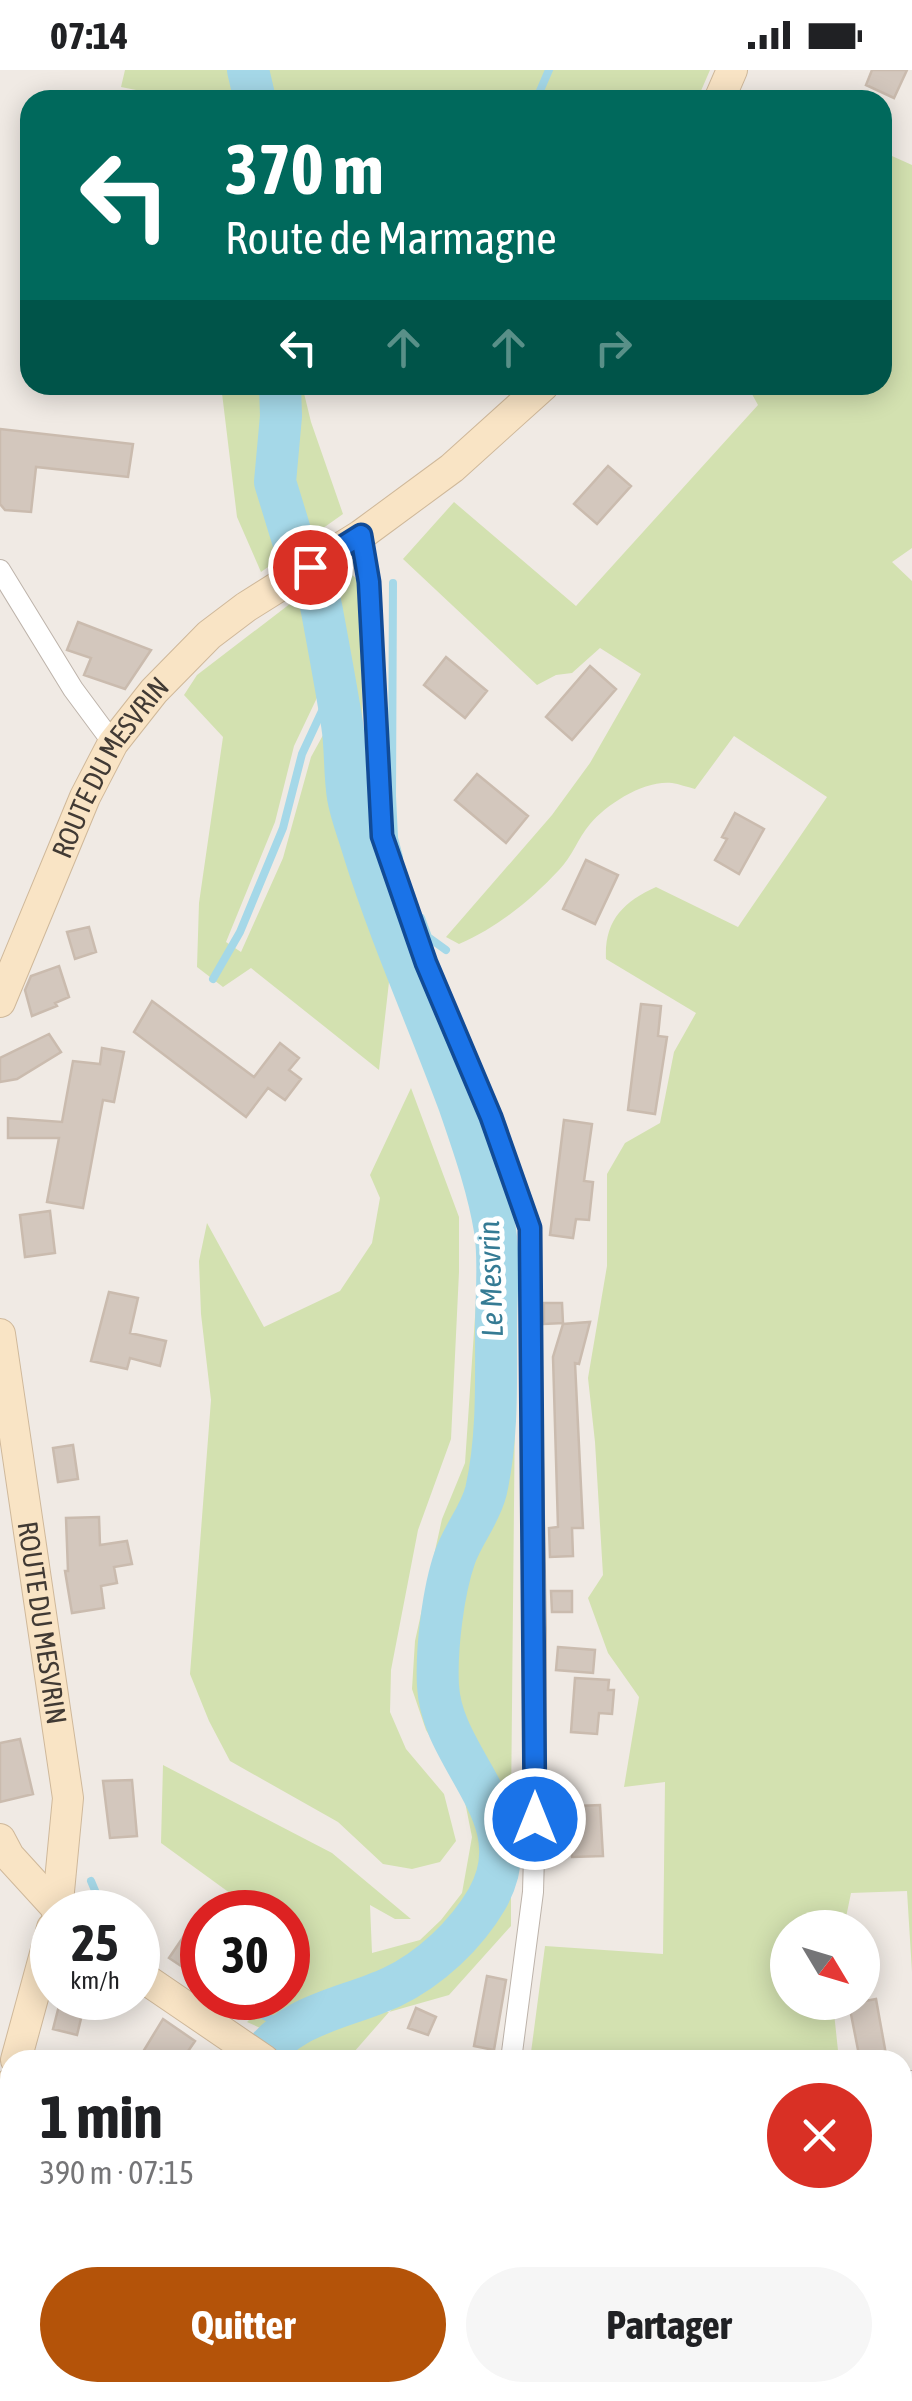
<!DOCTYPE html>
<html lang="fr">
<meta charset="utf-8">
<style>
:root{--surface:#fff;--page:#f6f6f6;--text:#202124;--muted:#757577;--accent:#b45309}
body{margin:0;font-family:"Asap Condensed",sans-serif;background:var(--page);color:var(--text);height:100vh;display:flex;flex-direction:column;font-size:38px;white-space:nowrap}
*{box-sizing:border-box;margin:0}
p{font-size:32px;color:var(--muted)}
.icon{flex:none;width:55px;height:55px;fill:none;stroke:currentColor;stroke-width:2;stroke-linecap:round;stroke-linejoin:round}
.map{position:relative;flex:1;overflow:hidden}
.panel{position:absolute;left:0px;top:1980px;width:912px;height:352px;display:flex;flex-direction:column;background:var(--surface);border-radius:30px 30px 0 0;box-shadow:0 5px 25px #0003}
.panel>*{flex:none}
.top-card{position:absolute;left:20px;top:20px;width:872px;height:305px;border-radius:30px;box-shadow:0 5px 25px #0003;background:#00695c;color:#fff;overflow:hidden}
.needle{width:65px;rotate:128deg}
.fabs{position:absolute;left:770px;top:1840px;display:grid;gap:20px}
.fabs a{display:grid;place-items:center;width:110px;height:110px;border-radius:50%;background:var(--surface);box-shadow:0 5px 25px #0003;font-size:50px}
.speed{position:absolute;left:30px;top:1820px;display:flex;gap:20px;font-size:50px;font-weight:700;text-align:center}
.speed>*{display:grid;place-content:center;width:130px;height:130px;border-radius:50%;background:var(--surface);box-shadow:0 5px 25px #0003;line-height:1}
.speed small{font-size:25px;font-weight:400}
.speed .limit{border:15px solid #d22;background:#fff;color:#111}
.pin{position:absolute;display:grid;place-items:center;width:85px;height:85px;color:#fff;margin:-42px;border:5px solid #fff;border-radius:50%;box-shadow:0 2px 10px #0007}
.me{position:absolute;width:110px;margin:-55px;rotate:0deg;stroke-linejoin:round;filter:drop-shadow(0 0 8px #0008)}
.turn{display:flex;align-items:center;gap:35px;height:210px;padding:0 40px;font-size:45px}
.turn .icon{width:130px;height:130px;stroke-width:2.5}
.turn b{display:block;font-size:70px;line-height:85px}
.lanes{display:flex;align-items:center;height:95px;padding:0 40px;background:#0003;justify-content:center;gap:50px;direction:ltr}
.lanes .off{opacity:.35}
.round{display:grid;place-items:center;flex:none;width:105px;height:105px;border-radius:52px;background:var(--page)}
.head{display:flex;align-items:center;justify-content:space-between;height:170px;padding:0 40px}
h1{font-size:60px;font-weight:700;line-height:75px}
.primary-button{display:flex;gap:20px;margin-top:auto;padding:20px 40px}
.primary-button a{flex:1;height:115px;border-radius:60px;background:var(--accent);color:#fff;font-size:40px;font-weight:700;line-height:115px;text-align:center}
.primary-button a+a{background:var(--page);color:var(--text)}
.status{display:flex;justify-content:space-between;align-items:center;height:70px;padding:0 50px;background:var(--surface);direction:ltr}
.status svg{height:28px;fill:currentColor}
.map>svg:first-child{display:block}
.green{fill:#d3e1b0}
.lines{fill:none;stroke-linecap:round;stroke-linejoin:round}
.stream{stroke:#a5d8e8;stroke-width:8}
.river{stroke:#a5d8e8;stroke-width:42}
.building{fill:#d3c7bd;stroke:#cabbae;stroke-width:2.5}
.street-casing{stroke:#bdb3aa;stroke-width:22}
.secondary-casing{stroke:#cfb89a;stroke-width:32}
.street{stroke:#fff;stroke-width:20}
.secondary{stroke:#f9e4c5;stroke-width:30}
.route-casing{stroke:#114b97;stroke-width:25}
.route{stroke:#1a73e8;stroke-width:18}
.labels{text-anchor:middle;stroke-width:10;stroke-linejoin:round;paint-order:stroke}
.street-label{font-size:28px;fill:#413a34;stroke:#fff}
.water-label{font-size:30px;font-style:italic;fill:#357b94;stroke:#fff}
</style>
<div class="status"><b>07:14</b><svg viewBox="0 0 49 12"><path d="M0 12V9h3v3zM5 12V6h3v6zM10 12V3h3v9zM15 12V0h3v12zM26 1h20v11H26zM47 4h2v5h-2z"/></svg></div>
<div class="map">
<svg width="912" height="2331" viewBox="0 0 912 2331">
<rect width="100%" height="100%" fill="#f0eae4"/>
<path class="green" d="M 125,0 L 710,0 L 697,30 L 186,30 L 121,17 Z
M 883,82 L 912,95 L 912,478 L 892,492 L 912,511 L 912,1902 L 907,1821 L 851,1823 L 844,1857 L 788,1858 L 788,1932 L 833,1933 L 839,1990 L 530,1990 L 545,1876 L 663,1884 L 665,1712 L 624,1717 L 639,1627 L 608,1583 L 588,1528 L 603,1505 L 595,1372 L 588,1308 L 607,1196 L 607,1104 L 625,1073 L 660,1053 L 674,982 L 696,943 L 606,889 C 604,851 623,832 656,817 L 738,857 L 827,727 L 734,666 L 695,719 C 687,717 679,714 672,713 C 644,710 607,734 590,754 C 578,768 572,787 559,800 C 531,830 497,858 459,874 L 446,867 L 552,745 L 590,693 L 641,604 L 600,578 L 572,603 L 556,605 L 537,615 L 403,489 L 454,432 L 576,536 L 758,335 L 747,315 L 882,315 Z
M 221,315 L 302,315 L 311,352 L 343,444 L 261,502 L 237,447 Z
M 349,502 L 360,512 L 364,744 L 333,533 L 327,514 Z
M 295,530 L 313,541 L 324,613 L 294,676 L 275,752 L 226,872 L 241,882 L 283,788 L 311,687 L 334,645 L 327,716 L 353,804 L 384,875 L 389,912 L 379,1000 L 251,898 L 223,917 L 197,897 L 199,833 L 223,667 L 184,625 L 197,605 Z
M 411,1018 L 459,1147 L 459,1202 L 451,1369 L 418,1460 L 391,1600 L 390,1642 L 406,1679 L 444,1724 L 456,1771 L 440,1792 L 412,1799 L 383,1794 L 338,1752 L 230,1691 L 209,1651 L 190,1604 L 211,1330 L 201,1244 L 199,1191 L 207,1153 L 264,1257 L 340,1221 L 372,1173 L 380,1128 L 370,1105 Z
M 480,1174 L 487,1185 L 485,1333 L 474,1433 L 451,1468 L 443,1502 L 432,1597 L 435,1632 L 453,1684 L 480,1732 L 487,1804 L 474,1832 L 423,1884 L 384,1907 L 335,1923 L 267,1961 L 247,1952 L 272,1928 L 288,1928 L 288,1913 L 298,1903 L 292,1869 L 288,1866 L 288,1842 L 256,1842 L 161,1773 L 163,1695 L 332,1783 L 411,1849 L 395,1849 L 370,1835 L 372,1883 L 420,1870 L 441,1850 L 462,1823 L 472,1767 L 463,1722 L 426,1660 L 412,1619 L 415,1571 L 442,1449 L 465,1393 Z
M 504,1319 L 515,1334 L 511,1737 L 496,1719 L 463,1659 L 448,1619 L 453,1541 L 460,1496 L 492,1426 Z
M 511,1818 L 511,1856 L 449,1925 L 389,1942 L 347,1990 L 300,1990 L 285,1979 L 361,1938 L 389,1942 L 473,1869 Z
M 912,2047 L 912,2331 L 817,2331 L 819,2323 L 902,2322 L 902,2080 Z
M 10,2108 L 10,2322 L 355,2323 L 348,2331 L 0,2331 L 0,2130 Z"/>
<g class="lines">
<path class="stream" d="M 536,30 L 549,0
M 393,513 L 392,726 L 394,768 L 399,787
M 421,848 L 428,867 L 446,880
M 213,909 L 240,862 L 283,758 L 302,684 L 335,613
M 91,1811 L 104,1842
M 138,1872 L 139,1873
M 258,1943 L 291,1958"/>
<path class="river" d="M 248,0 L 255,30
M 259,1990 C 290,1943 345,1939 392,1917 C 430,1899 466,1865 487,1829 C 534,1747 442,1692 438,1616 C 436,1580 443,1521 455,1487 C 463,1464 480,1445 486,1421 C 498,1368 496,1311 496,1258 C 496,1226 500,1191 495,1160 C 488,1117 473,1075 459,1034 C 428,950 391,868 364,782 C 359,764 351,745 348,727 C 344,703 346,678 342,654 C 336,616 329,579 322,541 L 319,527 L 298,487 L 275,412 L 281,346 L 280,315
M 74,2331 L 88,2322"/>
</g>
<path class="building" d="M 872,0 L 907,0 L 894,28 L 866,15 Z
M 0,359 L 133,374 L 128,407 L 36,397 L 31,442 L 5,440 L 0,434 Z
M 608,396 L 631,416 L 597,454 L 574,434 Z
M 78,552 L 151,580 L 125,619 L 84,605 L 91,588 L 67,580 Z
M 446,587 L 487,621 L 465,648 L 424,615 Z
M 590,596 L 616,619 L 572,670 L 546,647 Z
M 477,704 L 528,746 L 506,773 L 455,730 Z
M 735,743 L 764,759 L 739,804 L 715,790 L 727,769 L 722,767 Z
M 586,790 L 618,805 L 595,854 L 563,839 Z
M 89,857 L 96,882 L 75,889 L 67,862 Z
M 59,896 L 69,927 L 55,933 L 57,936 L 32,946 L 25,920 L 31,906 Z
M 152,931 L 254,1007 L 280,973 L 299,988 L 289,1000 L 301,1009 L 285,1030 L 268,1018 L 246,1047 L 134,962 Z
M 641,934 L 661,936 L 658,966 L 667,967 L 655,1044 L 628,1040 Z
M 49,964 L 61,982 L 17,1009 L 0,1012 L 0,988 Z
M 102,978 L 124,982 L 114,1032 L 103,1030 L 83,1138 L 47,1132 L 59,1068 L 8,1068 L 8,1048 L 62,1052 L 73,991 L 100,994 Z
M 564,1050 L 592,1054 L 584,1111 L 593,1112 L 589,1150 L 576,1149 L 573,1168 L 550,1165 Z
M 50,1141 L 55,1183 L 25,1187 L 20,1145 Z
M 109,1222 L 138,1228 L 130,1263 L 166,1271 L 160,1296 L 130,1288 L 127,1299 L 91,1291 Z
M 544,1233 L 562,1233 L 563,1253 L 544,1254 Z
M 590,1252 L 579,1294 L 575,1293 L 583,1458 L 572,1458 L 573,1486 L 550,1487 L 549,1458 L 558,1457 L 553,1287 L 563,1254 Z
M 73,1375 L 78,1409 L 58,1412 L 53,1378 Z
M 99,1447 L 100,1475 L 127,1471 L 132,1494 L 114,1497 L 117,1513 L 101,1516 L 104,1538 L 72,1543 L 65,1501 L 68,1501 L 66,1448 Z
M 551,1521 L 572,1521 L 572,1542 L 552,1542 Z
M 558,1577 L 595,1580 L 593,1603 L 556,1600 Z
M 575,1608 L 609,1610 L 608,1620 L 614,1620 L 612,1644 L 599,1643 L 597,1664 L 571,1662 Z
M 20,1669 L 33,1724 L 0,1732 L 0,1673 Z
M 132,1710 L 137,1766 L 110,1768 L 103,1711 Z
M 600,1735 L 603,1786 L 572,1787 L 571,1757 L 579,1756 L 577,1736 Z
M 188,1860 L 202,1870 L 202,1910 L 169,1888 Z
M 487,1906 L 506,1910 L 494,1980 L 474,1976 Z
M 61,1928 L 86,1928 L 77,1965 L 53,1959 Z
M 876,1929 L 887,1990 L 860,1990 L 849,1934 Z
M 416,1938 L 436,1947 L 428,1965 L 408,1958 Z
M 163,1949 L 195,1971 L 182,1990 L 138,1990 Z"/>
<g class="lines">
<defs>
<path id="street" d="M 361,465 L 369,512 L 382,766 L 426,893 L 491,1047 L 529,1158 L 536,1559 L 535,1749 L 533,1822 L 511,1990
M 0,500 L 73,619 L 113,673
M 902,2033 L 912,2011"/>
<g id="secondary">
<path d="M 719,30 L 732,0"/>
<path id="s1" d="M 0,932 L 85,727 L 113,673 L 154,621 L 209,565 L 246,537 L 361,465 L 452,398 L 544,315"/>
<path id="s2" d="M 0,1264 L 68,1728 L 57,1842"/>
<path d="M 0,1769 L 9,1786 L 60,1842"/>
<path d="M 138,1904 L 264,1990"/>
<path d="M 16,1990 L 52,1858"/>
<path d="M 0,2050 L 10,2014"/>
<path d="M 527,2322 L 529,2331"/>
</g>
</defs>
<use href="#street" class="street-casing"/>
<use href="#secondary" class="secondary-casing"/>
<use href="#street" class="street"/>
<use href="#secondary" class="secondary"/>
</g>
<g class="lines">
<defs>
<path id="route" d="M 310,497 L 361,465 L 369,512 L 382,766 L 426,893 L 491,1047 L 530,1158 L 535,1749"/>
</defs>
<use href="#route" class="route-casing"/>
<use href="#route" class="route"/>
</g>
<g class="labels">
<g class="street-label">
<text dy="10" stroke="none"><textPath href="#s1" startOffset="260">ROUTE DU MESVRIN</textPath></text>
<text dy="10" stroke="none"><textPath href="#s2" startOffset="292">ROUTE DU MESVRIN</textPath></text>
</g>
<g class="water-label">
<text transform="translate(491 1209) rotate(-92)" y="10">Le Mesvrin</text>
</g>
</g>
</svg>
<div class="fabs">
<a><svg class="needle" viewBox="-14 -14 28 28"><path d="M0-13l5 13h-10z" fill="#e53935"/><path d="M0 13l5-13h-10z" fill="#757577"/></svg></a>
</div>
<div class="speed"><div>25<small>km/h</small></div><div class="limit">30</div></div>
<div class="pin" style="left:310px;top:497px;background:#d93025"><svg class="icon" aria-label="arrive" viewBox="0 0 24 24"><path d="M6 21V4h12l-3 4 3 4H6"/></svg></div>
<svg class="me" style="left:535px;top:1749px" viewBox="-20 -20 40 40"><circle r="17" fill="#1a73e8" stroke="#fff" stroke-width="3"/><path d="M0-11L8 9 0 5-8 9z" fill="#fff"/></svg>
<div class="top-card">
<div class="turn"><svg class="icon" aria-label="left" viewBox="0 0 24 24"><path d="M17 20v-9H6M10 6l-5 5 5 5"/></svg><div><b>370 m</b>Route de Marmagne</div></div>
<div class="lanes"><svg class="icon" aria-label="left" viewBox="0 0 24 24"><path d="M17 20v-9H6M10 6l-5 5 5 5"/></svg><svg class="icon off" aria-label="ahead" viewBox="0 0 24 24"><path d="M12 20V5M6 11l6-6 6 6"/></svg><svg class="icon off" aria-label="ahead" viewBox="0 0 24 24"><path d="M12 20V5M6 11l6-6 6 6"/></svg><svg class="icon off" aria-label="right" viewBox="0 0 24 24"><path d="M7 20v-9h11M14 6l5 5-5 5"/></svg></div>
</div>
<section class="panel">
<div class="head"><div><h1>1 min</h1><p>390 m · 07:15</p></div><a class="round" style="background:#d93025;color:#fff"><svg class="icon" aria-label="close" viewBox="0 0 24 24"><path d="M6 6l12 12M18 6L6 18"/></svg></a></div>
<div class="primary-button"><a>Quitter</a><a>Partager</a></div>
</section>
</div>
